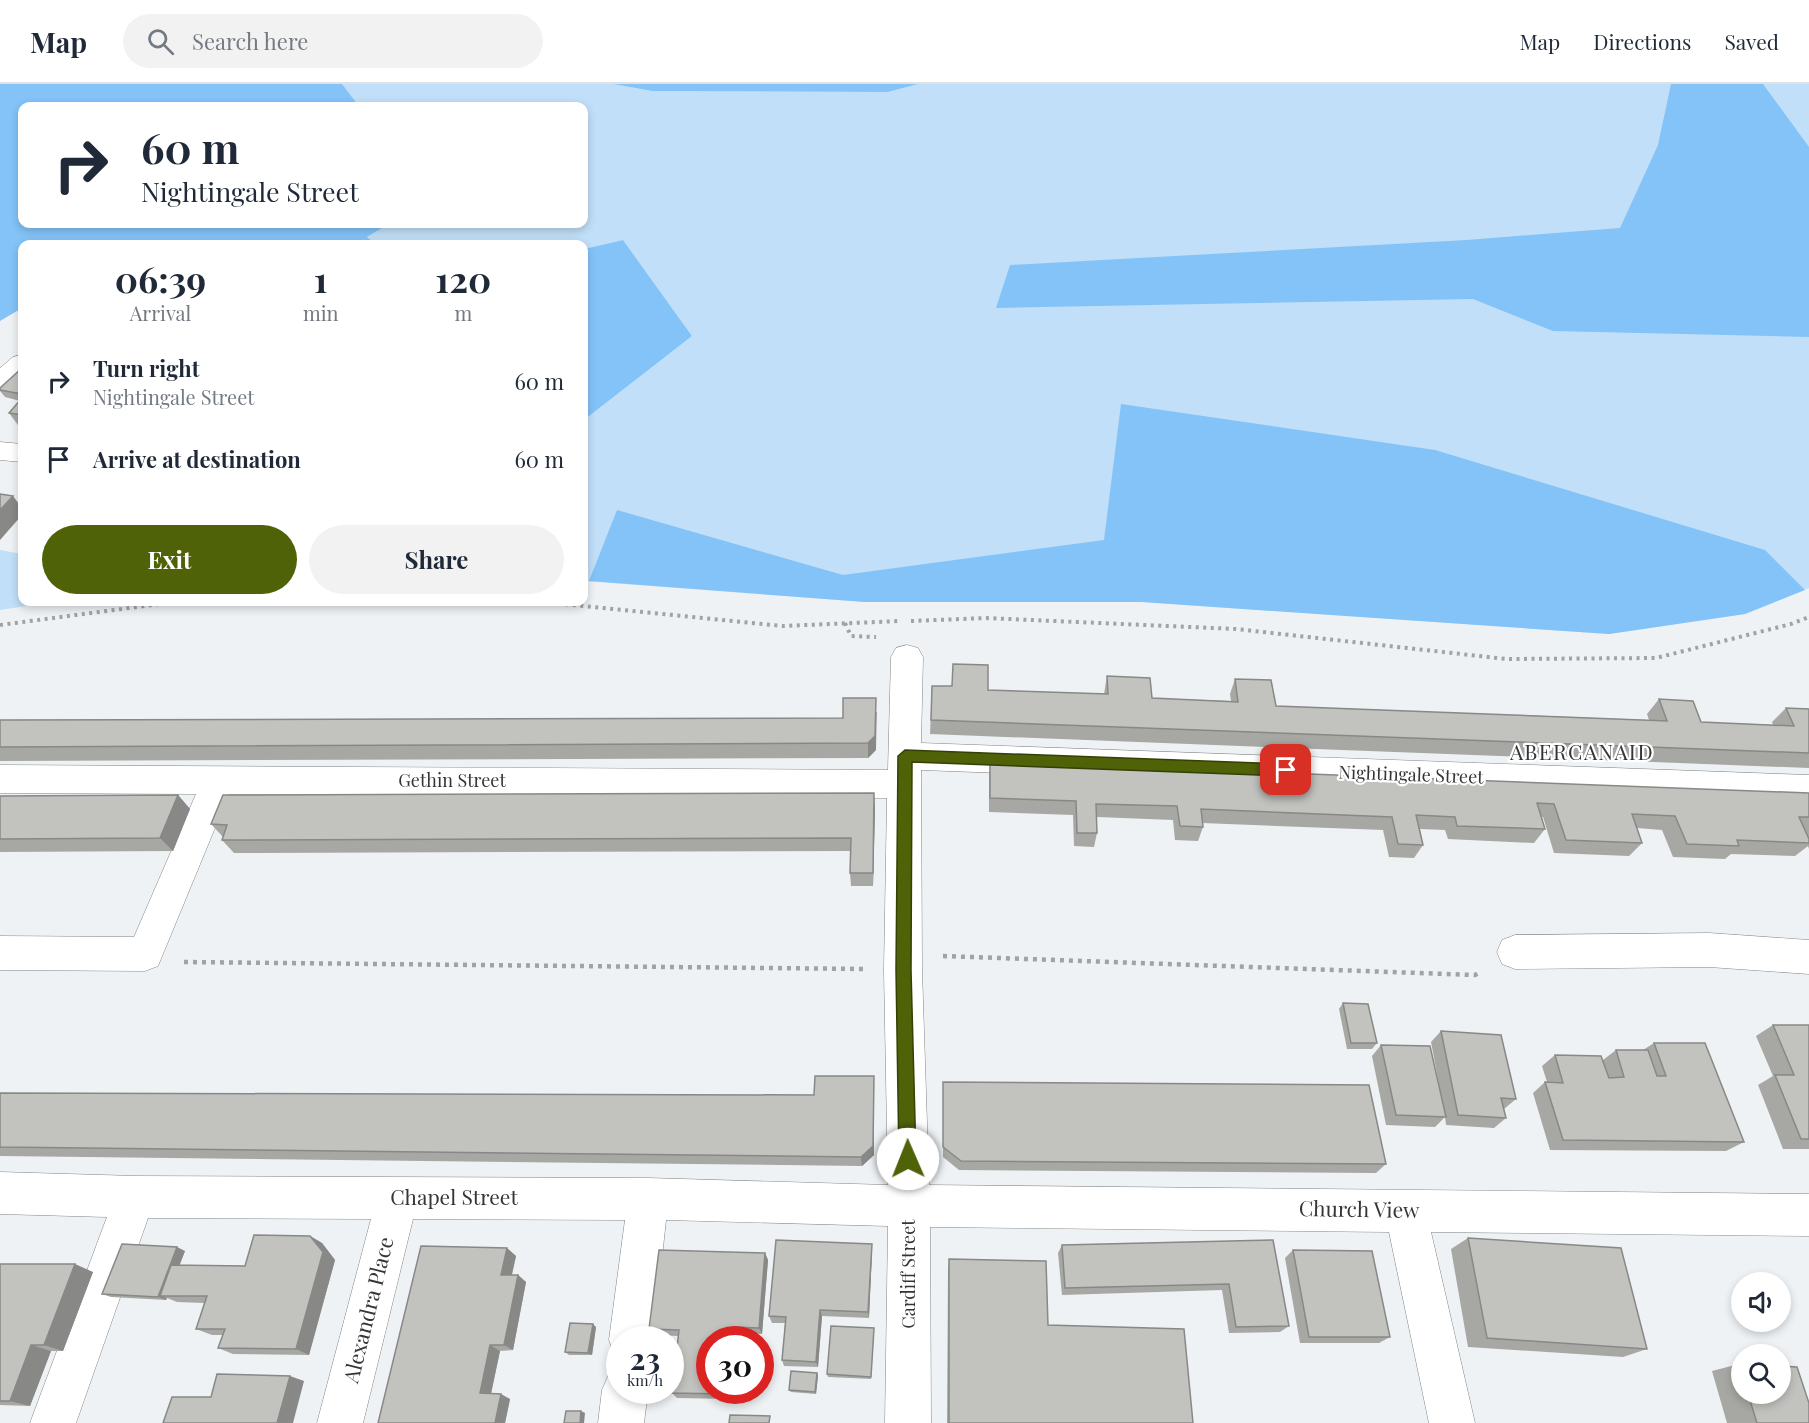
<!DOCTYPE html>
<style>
:root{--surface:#fff;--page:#f2f2f3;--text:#1f2937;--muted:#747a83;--line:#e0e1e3;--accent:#506208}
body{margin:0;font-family:"Playfair Display",serif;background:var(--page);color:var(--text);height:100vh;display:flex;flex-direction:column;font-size:22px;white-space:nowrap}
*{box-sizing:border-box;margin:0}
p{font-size:20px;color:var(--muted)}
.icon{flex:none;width:33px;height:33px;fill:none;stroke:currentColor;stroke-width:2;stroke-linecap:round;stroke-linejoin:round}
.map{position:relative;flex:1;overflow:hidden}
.panel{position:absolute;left:18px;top:156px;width:570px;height:366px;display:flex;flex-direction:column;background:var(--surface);border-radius:12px;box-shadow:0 3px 9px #0003}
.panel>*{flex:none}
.top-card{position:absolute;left:18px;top:18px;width:570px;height:126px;border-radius:12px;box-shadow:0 3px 9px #0003;background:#fff;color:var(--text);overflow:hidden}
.tools{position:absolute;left:1731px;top:1188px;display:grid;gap:12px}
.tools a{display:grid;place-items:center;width:60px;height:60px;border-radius:50%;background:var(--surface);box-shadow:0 3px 9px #0003;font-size:30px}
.speed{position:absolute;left:606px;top:1242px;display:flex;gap:12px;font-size:30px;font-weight:700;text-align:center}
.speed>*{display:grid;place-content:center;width:78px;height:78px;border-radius:50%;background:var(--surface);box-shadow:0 3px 9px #0003;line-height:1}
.speed small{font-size:15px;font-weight:400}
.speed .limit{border:9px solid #d22;background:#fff;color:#111}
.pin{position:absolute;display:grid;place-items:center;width:51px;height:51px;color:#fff;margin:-26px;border-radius:12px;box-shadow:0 3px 9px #0006}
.me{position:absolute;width:66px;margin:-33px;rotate:359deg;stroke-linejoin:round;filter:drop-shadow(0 0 4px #0008)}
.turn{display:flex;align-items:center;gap:21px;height:126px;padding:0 24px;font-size:27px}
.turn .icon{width:78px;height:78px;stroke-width:2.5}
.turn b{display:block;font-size:42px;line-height:51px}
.eta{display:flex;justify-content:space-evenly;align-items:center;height:102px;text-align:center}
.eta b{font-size:36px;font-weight:700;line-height:42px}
.cta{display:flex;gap:12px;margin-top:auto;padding:12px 24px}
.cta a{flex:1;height:69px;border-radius:36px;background:var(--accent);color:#fff;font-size:24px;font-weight:700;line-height:69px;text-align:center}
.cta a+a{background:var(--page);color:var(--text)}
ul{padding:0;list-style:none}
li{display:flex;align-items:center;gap:18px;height:78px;padding:0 24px}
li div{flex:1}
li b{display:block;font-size:22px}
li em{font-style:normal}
header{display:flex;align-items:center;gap:36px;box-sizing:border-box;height:84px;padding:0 30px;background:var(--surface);border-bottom:2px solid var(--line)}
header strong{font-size:28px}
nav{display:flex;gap:33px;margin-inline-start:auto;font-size:21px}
.search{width:420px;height:54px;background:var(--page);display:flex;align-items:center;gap:15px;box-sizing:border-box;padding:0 21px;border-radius:33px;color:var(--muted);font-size:22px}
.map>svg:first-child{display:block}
.green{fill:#c1dff8}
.forest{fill:#84c3f7}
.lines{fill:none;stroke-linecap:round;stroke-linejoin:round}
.minor-casing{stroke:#818587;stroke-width:1}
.path-far1{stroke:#a0a3a5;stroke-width:4;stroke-dasharray:3 4.5;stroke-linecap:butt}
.path{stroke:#a0a3a5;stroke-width:4.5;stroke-dasharray:4 5;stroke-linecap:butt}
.minor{fill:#fff;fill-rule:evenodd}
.wall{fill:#a7a8a4}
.shaded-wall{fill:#888886}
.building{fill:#c2c3bf;stroke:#888886;stroke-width:1.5}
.route{fill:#506208;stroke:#344005;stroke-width:1.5}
.labels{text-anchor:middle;stroke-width:4.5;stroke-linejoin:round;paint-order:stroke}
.street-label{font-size:18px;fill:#333536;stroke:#fff}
.quarter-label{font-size:21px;letter-spacing:1.5px;fill:#333536;stroke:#fff}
.near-street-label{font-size:21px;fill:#333536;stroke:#fff}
</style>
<header>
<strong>Map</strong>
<div class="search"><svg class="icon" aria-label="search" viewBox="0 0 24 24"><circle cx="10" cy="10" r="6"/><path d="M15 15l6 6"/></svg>Search here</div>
<nav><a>Map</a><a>Directions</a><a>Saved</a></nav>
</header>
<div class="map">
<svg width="1809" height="1339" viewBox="0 0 1809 1339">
<rect width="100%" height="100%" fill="#eef2f5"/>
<path class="green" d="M 342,0 L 613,0 L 652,7 L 888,8 L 918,0 L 1809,0 L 1809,504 L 1745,530 L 1609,550 L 1142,518 L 865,518 L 584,497 L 584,336 L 692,252 L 623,156 L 584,165 L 584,160 L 375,160 L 367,153 L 389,140 L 584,140 L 584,22 L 359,22 Z
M 0,466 L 22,470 L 22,518 L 53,518 L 0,526 Z"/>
<path class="forest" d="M 0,0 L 342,0 L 359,22 L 22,22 L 22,140 L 389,140 L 367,153 L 375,160 L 22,160 L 22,224 L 0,237 Z
M 613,0 L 918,0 L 888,8 L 652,7 Z
M 1671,0 L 1763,0 L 1809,63 L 1809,253 L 1553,247 L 1473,215 L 996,224 L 1010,181 L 1467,156 L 1620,144 L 1658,61 Z
M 623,156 L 692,252 L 584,336 L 584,165 Z
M 1121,320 L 1435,366 L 1765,466 L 1805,506 L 1745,530 L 1609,550 L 1142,518 L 865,518 L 589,497 L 617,426 L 843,491 L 1104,456 Z"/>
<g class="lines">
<defs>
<path id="minor" d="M 22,271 L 22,292 L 9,304 L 0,306 L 0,284 L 13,273 Z
M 0,358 L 22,360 L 22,378 L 0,376 Z
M 907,561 L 918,564 L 923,573 L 921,659 L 1809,691 L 1809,719 L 921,686 L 922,886 L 929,1101 L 1809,1110 L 1809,1152 L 1431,1148 L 1475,1339 L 1429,1339 L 1389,1148 L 930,1143 L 931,1339 L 885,1339 L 888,1142 L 666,1136 L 653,1256 L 620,1256 L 620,1273 L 615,1272 L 609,1256 L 625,1136 L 413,1135 L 363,1339 L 317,1339 L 371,1135 L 148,1134 L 76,1339 L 30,1339 L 107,1133 L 0,1130 L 0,1088 L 135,1092 L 648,1094 L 888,1101 L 884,886 L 887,714 L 229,710 L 158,882 L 145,887 L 0,886 L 0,852 L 134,853 L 196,710 L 0,709 L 0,681 L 888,686 L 891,573 L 896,564 Z
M 1709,849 L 1809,856 L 1809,890 L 1709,883 L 1515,885 L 1502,880 L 1497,868 L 1502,856 L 1515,851 Z
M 620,1286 L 620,1306 L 648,1306 L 644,1339 L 598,1339 L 602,1306 L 609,1290 Z"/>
</defs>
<use href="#minor" class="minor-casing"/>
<path class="path-far1" d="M 543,518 L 783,542 L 900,537
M 911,537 L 986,534 L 1236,545 L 1506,575 L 1656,574 L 1791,540 L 1809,533
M 845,539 L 851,552 L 876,553
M 0,541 L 175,518"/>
<path class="path" d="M 943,872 L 1475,891 L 1481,888
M 184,878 L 864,885"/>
<use href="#minor" class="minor"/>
</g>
<path class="wall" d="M 22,284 L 22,346 L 21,345 L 9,329 L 20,317 L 5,313 L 0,307 L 0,304 Z
M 1107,592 L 1152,614 L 1231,617 L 1230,610 L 1235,595 L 1276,622 L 1649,636 L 1647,630 L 1659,615 L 1701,638 L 1773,641 L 1772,638 L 1786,624 L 1809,625 L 1809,684 L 930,650 L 932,602 L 988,606 L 1104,610 Z
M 877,628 L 876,666 L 868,674 L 0,677 L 0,636 L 843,634 Z
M 990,678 L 1809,709 L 1809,765 L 1808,762 L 1795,772 L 1731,770 L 1725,775 L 1673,773 L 1662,746 L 1637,744 L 1642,759 L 1629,772 L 1554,769 L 1543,733 L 1541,733 L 1545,745 L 1534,759 L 1448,755 L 1445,746 L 1420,745 L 1423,761 L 1414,774 L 1389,773 L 1383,746 L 1202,739 L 1203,743 L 1198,757 L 1175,756 L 1173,736 L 1097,733 L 1097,749 L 1094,763 L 1074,762 L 1073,731 L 989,728 L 989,692 Z
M 178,711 L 190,725 L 173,767 L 0,768 L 0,712 Z
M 875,723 L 873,802 L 851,802 L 850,789 L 851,767 L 234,769 L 222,756 L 223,753 L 211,740 Z
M 1343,919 L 1377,959 L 1372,965 L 1347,965 L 1339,925 Z
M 1773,941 L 1809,941 L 1809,1065 L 1783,1065 L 1758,1001 L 1773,992 L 1756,952 Z
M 1441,947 L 1516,1015 L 1504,1025 L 1506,1034 L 1494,1044 L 1446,1041 L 1445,1033 L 1435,1043 L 1386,1041 L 1372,972 L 1381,961 L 1442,1016 L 1431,958 Z
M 1654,959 L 1744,1058 L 1726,1067 L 1550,1066 L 1533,1009 L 1545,998 L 1547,998 L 1542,982 L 1555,971 L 1603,976 L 1616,966 L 1643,966 Z
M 874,992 L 874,1071 L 862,1082 L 0,1072 L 0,1009 L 814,1011 Z
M 943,998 L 1386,1080 L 1376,1089 L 959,1086 L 943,1073 Z
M 310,1152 L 322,1159 L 335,1176 L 309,1271 L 233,1270 L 218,1264 L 223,1251 L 212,1251 L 196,1245 L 204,1219 L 177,1218 L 167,1214 L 166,1216 L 111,1213 L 102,1210 L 185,1167 L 179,1181 L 245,1182 Z
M 1468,1154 L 1647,1265 L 1623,1273 L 1468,1263 L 1451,1165 Z
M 1273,1156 L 1289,1242 L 1280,1248 L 1229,1249 L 1222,1206 L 1062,1211 L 1058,1169 L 1062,1161 Z
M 507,1164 L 516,1172 L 512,1191 L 518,1191 L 526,1198 L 513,1266 L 500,1267 L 491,1310 L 510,1315 L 505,1339 L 378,1339 Z
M 1293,1166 L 1390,1253 L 1379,1259 L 1300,1259 L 1285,1174 Z
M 872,1167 L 869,1234 L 822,1232 L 818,1283 L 784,1282 L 782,1276 L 785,1239 L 772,1239 L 769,1232 Z
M 765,1169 L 768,1176 L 762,1250 L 735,1249 L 710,1306 L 730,1306 L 730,1315 L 677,1314 L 672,1309 L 678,1252 L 655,1251 L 649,1245 Z
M 949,1175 L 1048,1241 L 1193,1339 L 947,1339 L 948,1186 Z
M 0,1180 L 93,1188 L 63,1267 L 51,1267 L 30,1322 L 0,1321 Z
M 596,1243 L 592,1271 L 569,1271 L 565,1268 Z
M 874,1247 L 871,1295 L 828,1293 L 827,1290 Z
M 1739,1280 L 1742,1280 L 1742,1310 L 1780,1310 L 1809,1339 L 1727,1339 L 1712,1287 Z
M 817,1289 L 818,1292 L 816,1310 L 791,1308 L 789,1306 Z"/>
<path class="shaded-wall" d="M 13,412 L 22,424 L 22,431 L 0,456 L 0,426 Z
M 876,614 L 876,666 L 868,674 L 868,659 Z
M 874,709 L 875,723 L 873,802 L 873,789 Z
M 178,711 L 190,725 L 173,767 L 160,754 Z
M 874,992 L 874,1071 L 862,1082 L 861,1073 Z
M 310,1152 L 322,1159 L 335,1176 L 309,1271 L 296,1265 Z
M 872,1160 L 872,1167 L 869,1234 L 868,1228 Z
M 177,1163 L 185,1167 L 168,1212 L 160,1212 L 167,1214 L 166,1216 L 158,1213 Z
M 507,1164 L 516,1172 L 510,1198 L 501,1191 Z
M 765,1169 L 768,1176 L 762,1250 L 759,1244 Z
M 75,1180 L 93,1188 L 63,1267 L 44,1261 Z
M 518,1191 L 526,1198 L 513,1266 L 504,1261 Z
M 820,1226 L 822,1232 L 818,1283 L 816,1278 Z
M 593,1240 L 596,1243 L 592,1271 L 588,1269 Z
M 732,1243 L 735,1249 L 735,1256 L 731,1256 Z
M 31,1261 L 51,1267 L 30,1322 L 10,1317 Z
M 490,1261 L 500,1267 L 490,1314 L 480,1309 Z
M 817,1289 L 818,1292 L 816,1310 L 815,1308 Z
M 290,1292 L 304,1297 L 293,1339 L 277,1339 Z
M 726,1306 L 730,1306 L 730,1315 L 725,1310 Z
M 501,1310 L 510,1315 L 505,1339 L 495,1339 Z
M 581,1327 L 585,1329 L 584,1339 L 580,1339 Z"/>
<path class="building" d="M 22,284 L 22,310 L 0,306 L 0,304 Z
M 22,314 L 22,331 L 9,329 Z
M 0,410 L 13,412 L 0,426 Z
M 953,580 L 988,581 L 988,606 L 1108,610 L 1107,592 L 1150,594 L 1152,614 L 1238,618 L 1235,595 L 1271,596 L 1276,622 L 1667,637 L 1659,615 L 1693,617 L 1701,638 L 1794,642 L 1786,624 L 1809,625 L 1809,669 L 931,636 L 932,602 L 952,602 Z
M 843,614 L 876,614 L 875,652 L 868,659 L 0,663 L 0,636 L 843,634 Z
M 990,678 L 1809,709 L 1809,733 L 1799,733 L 1809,755 L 1809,759 L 1737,756 L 1739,762 L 1687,760 L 1675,732 L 1632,730 L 1642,759 L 1566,756 L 1554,720 L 1537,719 L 1545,745 L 1457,742 L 1455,733 L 1416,731 L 1423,761 L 1398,760 L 1392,733 L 1201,725 L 1203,743 L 1180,742 L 1177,722 L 1096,720 L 1097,749 L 1077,749 L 1076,717 L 990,714 Z
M 874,709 L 873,789 L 850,789 L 851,754 L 222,756 L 227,741 L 211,740 L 223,711 Z
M 178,711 L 160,754 L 0,755 L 0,712 Z
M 1343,919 L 1368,920 L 1377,959 L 1351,959 Z
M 1773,941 L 1809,941 L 1809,1055 L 1801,1055 L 1775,991 L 1794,991 Z
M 1441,947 L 1501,951 L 1516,1015 L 1501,1014 L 1506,1034 L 1458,1031 Z
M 1654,959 L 1705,959 L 1744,1058 L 1563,1056 L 1545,998 L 1563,999 L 1555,971 L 1601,972 L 1609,994 L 1624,993 L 1616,966 L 1648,966 L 1657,992 L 1666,992 Z
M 1381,961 L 1430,962 L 1446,1033 L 1396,1031 Z
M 815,992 L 874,992 L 873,1062 L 861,1073 L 0,1063 L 0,1009 L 814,1011 Z
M 943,998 L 1369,1001 L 1386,1080 L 961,1077 L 943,1063 Z
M 254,1151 L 310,1152 L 323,1168 L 296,1265 L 218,1264 L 225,1245 L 196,1245 L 207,1212 L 160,1212 L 171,1181 L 245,1182 Z
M 1468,1154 L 1621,1164 L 1647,1265 L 1487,1254 Z
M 776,1156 L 872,1160 L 868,1228 L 820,1226 L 816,1278 L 782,1276 L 786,1233 L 769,1232 Z
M 1273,1156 L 1289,1242 L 1236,1243 L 1229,1200 L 1065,1204 L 1062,1161 Z
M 122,1160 L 177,1163 L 158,1213 L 102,1210 Z
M 421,1162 L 507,1164 L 501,1191 L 518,1191 L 504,1261 L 490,1261 L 480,1309 L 501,1310 L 495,1339 L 378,1339 Z
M 659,1166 L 765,1169 L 759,1244 L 732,1243 L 731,1256 L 710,1256 L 710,1306 L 726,1306 L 725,1310 L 672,1309 L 679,1246 L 649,1245 Z
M 1293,1166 L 1372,1167 L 1390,1253 L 1309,1253 Z
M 949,1175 L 1046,1177 L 1048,1241 L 1184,1245 L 1193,1339 L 949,1339 Z
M 0,1180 L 75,1180 L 44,1261 L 31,1261 L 10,1317 L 0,1317 Z
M 570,1239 L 593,1240 L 588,1269 L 565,1268 Z
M 831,1242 L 874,1244 L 871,1293 L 827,1290 Z
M 1780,1282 L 1797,1283 L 1809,1319 L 1809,1339 L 1757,1339 L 1748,1310 L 1780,1310 Z
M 791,1287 L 817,1289 L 815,1308 L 789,1306 Z
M 217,1290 L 290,1292 L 277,1339 L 163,1339 L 172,1313 L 211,1313 Z
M 566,1327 L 581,1327 L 580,1339 L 564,1339 Z
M 730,1331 L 770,1332 L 769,1339 L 729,1339 Z"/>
<path class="route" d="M 905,666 L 1286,680 L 1291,682 L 1293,686 L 1291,690 L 1286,692 L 912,678 L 911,886 L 916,1075 L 914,1081 L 908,1083 L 902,1081 L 899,1075 L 896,886 L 898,672 Z"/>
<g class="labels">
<g class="street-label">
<text transform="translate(1411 691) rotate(2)" y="6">Nightingale Street</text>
<text x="452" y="703">Gethin Street</text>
<text transform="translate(909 1190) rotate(-90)" y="6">Cardiff Street</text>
</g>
<g class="quarter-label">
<text x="1582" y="676">ABERCANAID</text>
</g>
<g class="near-street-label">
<text x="454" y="1121">Chapel Street</text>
<text transform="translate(1359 1126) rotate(1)" y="7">Church View</text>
<text transform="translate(369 1226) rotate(-76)" y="7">Alexandra Place</text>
</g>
</g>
</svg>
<div class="tools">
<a><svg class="icon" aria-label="sound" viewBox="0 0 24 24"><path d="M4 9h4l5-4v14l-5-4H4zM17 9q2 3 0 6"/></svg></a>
<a><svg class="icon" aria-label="search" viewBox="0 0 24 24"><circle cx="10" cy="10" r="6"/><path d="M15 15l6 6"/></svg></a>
</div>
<div class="speed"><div>23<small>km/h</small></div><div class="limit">30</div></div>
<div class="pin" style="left:1286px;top:686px;background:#d93025"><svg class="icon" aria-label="arrive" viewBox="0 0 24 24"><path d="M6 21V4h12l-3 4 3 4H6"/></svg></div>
<svg class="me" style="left:908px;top:1075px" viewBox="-20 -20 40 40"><circle r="19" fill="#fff"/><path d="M0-13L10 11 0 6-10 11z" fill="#506208"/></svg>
<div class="top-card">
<div class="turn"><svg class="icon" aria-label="right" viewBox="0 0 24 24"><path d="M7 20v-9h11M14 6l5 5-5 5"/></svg><div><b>60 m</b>Nightingale Street</div></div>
</div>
<section class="panel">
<div class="eta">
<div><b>06:39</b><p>Arrival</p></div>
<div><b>1</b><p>min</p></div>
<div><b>120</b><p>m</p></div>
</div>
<ul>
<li><svg class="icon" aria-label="right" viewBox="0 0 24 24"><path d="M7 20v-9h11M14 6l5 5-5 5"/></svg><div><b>Turn right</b><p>Nightingale Street</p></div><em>60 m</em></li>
<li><svg class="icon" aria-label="arrive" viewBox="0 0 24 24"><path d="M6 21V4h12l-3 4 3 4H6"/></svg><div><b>Arrive at destination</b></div><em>60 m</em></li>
</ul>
<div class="cta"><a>Exit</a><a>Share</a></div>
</section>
</div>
